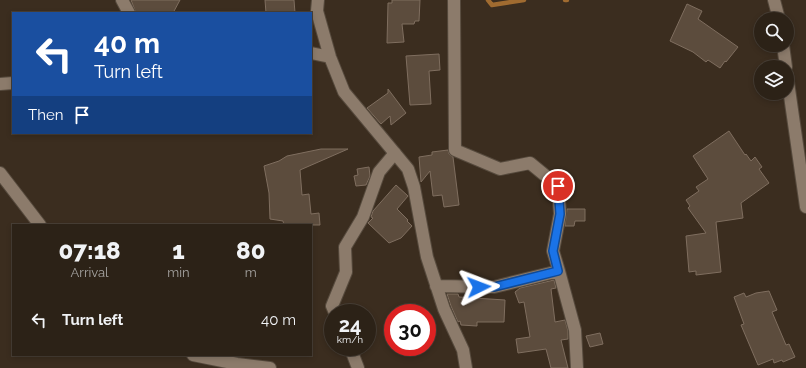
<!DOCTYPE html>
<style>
:root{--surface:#2c2217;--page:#382f24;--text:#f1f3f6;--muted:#a6a4a1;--line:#483f36}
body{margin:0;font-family:Raleway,sans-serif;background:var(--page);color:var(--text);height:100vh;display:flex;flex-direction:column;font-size:15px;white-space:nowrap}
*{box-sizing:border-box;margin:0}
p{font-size:13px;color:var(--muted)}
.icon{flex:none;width:22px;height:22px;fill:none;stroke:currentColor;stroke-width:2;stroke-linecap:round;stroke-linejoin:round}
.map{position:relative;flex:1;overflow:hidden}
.drawer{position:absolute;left:12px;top:224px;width:300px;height:132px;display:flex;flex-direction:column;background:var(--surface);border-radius:0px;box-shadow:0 2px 6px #0003,0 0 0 1px var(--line)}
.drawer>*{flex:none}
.guide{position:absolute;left:12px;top:12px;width:300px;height:122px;border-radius:0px;box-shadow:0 2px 6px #0003,0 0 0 1px var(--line);background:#1a4fa0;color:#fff;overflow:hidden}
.fabs{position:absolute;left:754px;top:12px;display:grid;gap:8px}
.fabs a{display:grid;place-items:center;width:40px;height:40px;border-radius:50%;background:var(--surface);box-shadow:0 2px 6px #0003,0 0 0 1px var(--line);font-size:20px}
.speed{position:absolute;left:324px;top:304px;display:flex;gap:8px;font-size:20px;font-weight:700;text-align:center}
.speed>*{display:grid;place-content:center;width:52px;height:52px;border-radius:50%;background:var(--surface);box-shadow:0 2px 6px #0003,0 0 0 1px var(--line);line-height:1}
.speed small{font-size:10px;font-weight:400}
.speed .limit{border:6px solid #d22;background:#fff;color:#111}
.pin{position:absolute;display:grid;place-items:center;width:34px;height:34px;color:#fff;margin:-17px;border:2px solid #fff;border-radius:50%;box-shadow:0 1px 4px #0007}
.me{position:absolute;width:44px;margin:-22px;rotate:87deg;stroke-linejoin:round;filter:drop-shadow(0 0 3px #0008)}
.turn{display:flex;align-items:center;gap:14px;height:84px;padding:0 16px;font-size:18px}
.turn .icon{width:52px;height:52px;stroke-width:2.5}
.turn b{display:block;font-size:28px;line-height:34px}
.then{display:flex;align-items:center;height:38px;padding:0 16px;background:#0003;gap:8px;font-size:15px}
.eta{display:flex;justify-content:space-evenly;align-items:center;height:68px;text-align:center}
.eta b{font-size:24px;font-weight:800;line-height:28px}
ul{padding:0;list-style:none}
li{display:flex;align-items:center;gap:12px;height:56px;padding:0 16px}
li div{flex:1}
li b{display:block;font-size:15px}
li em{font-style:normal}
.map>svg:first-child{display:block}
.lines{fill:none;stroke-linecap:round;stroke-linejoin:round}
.stream{stroke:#a06b30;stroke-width:4.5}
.building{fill:#5c4c3d;stroke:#7f6e5f}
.street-casing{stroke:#564a3d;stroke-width:14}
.secondary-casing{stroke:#564a3d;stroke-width:14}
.street{stroke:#8c7b6b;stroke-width:12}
.secondary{stroke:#8c7b6b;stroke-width:12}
.route-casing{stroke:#114b97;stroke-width:10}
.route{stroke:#1a73e8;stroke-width:7}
</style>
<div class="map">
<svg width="806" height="368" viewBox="0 0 806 368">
<rect width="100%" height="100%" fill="#3b2d1f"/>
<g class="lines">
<path class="stream" d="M 488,0 L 492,5 L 524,0
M 565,0 L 567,0"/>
</g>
<path class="building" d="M 131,0 L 180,0 L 173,13 L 136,13 Z
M 265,0 L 294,0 L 295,13 L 266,13 Z
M 392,0 L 420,0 L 419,21 L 415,21 L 414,24 L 402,24 L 404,42 L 387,43 L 388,3 L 392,3 Z
M 687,4 L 702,11 L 698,19 L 738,47 L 726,62 L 725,61 L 720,68 L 708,60 L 706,62 L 693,52 L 670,41 Z
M 439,54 L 440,70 L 429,71 L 431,104 L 410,105 L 406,56 Z
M 388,89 L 406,113 L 391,125 L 390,116 L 381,124 L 367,108 L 388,93 Z
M 729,131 L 745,155 L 746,154 L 751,161 L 755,157 L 762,167 L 759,169 L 769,183 L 741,203 L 743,218 L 716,222 L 721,272 L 696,275 L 696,271 L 689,272 L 686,236 L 706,233 L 688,208 L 690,206 L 686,200 L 699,191 L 696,187 L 708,179 L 693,156 Z
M 321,149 L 348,149 L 300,170 L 302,195 L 309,194 L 311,214 L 319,213 L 320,225 L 284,225 L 283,221 L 270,219 L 269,193 L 264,166 L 279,161 L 287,156 Z
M 448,150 L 449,154 L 453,157 L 459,205 L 444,207 L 442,195 L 433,196 L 430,171 L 421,182 L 419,157 L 432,155 L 432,152 Z
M 369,167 L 370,176 L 366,185 L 356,186 L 354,176 L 358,175 L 357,169 Z
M 396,185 L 408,196 L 397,209 L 408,220 L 407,221 L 412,226 L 401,238 L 389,243 L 368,223 L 373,218 L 371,217 L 373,211 Z
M 567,209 L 585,209 L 585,221 L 575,221 L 574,226 L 565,226 Z
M 554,280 L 556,288 L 551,289 L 555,322 L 565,320 L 568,331 L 568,339 L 561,340 L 568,368 L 551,368 L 546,349 L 518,353 L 516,339 L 530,337 L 524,302 L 519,303 L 515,292 L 520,288 Z
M 769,291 L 777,310 L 772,312 L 786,345 L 789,344 L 795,357 L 783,362 L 782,360 L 774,363 L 773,359 L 758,365 L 741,325 L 744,324 L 734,297 L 744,293 L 746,297 L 756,293 Z
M 447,294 L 458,294 L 459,297 L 505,300 L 504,322 L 477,322 L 477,326 L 461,325 L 460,321 L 458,322 L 451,306 Z
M 600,333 L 603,344 L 590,347 L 586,336 Z"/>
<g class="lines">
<defs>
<path id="street" d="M 122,0 L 129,13
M 318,0 L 317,11 L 330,57 L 344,92 L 408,169 L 414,187 L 427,257 L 444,309 L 463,350 L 466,368
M 454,0 L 455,150 L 500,169 L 530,163 L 558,186 L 560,214 L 553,251 L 559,271
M 311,53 L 330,57
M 0,84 L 13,83
M 0,173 L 40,225
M 436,286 L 494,287 L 559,271 L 575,330 L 577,368
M 335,313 L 332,306 L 346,272 L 345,247 L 363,217 L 379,172 L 395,153
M 350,347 L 358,368
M 193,355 L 237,364 L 270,368"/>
<path id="secondary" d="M 774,0 L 779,19
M 783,45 L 786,67
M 787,75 L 806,207"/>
</defs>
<use href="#street" class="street-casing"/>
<use href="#secondary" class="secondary-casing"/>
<use href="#street" class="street"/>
<use href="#secondary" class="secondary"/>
</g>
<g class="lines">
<defs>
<path id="route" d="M 479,287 L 494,287 L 558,271 L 553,251 L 560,214 L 558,186"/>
</defs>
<use href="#route" class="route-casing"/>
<use href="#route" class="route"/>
</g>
</svg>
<div class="fabs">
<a><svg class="icon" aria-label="search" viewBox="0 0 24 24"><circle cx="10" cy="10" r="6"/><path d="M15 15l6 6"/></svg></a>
<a><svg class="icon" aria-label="layers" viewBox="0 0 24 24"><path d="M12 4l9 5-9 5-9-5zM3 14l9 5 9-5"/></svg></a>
</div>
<div class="speed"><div>24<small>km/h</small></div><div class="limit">30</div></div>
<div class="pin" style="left:558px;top:186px;background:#d93025"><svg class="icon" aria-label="arrive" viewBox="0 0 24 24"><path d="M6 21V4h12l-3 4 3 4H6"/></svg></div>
<svg class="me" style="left:479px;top:287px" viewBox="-20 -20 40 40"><path d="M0-17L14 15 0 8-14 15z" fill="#1a73e8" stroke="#fff" stroke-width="4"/></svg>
<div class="guide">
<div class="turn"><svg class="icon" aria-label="left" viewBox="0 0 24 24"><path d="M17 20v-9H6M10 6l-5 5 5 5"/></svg><div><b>40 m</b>Turn left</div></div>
<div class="then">Then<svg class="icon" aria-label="arrive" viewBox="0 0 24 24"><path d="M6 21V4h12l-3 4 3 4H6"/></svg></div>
</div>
<section class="drawer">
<div class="eta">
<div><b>07:18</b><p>Arrival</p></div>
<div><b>1</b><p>min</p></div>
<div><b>80</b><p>m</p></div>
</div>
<ul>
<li><svg class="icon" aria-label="left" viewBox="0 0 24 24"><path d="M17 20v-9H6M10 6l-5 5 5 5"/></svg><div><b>Turn left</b></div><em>40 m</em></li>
</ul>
</section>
</div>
